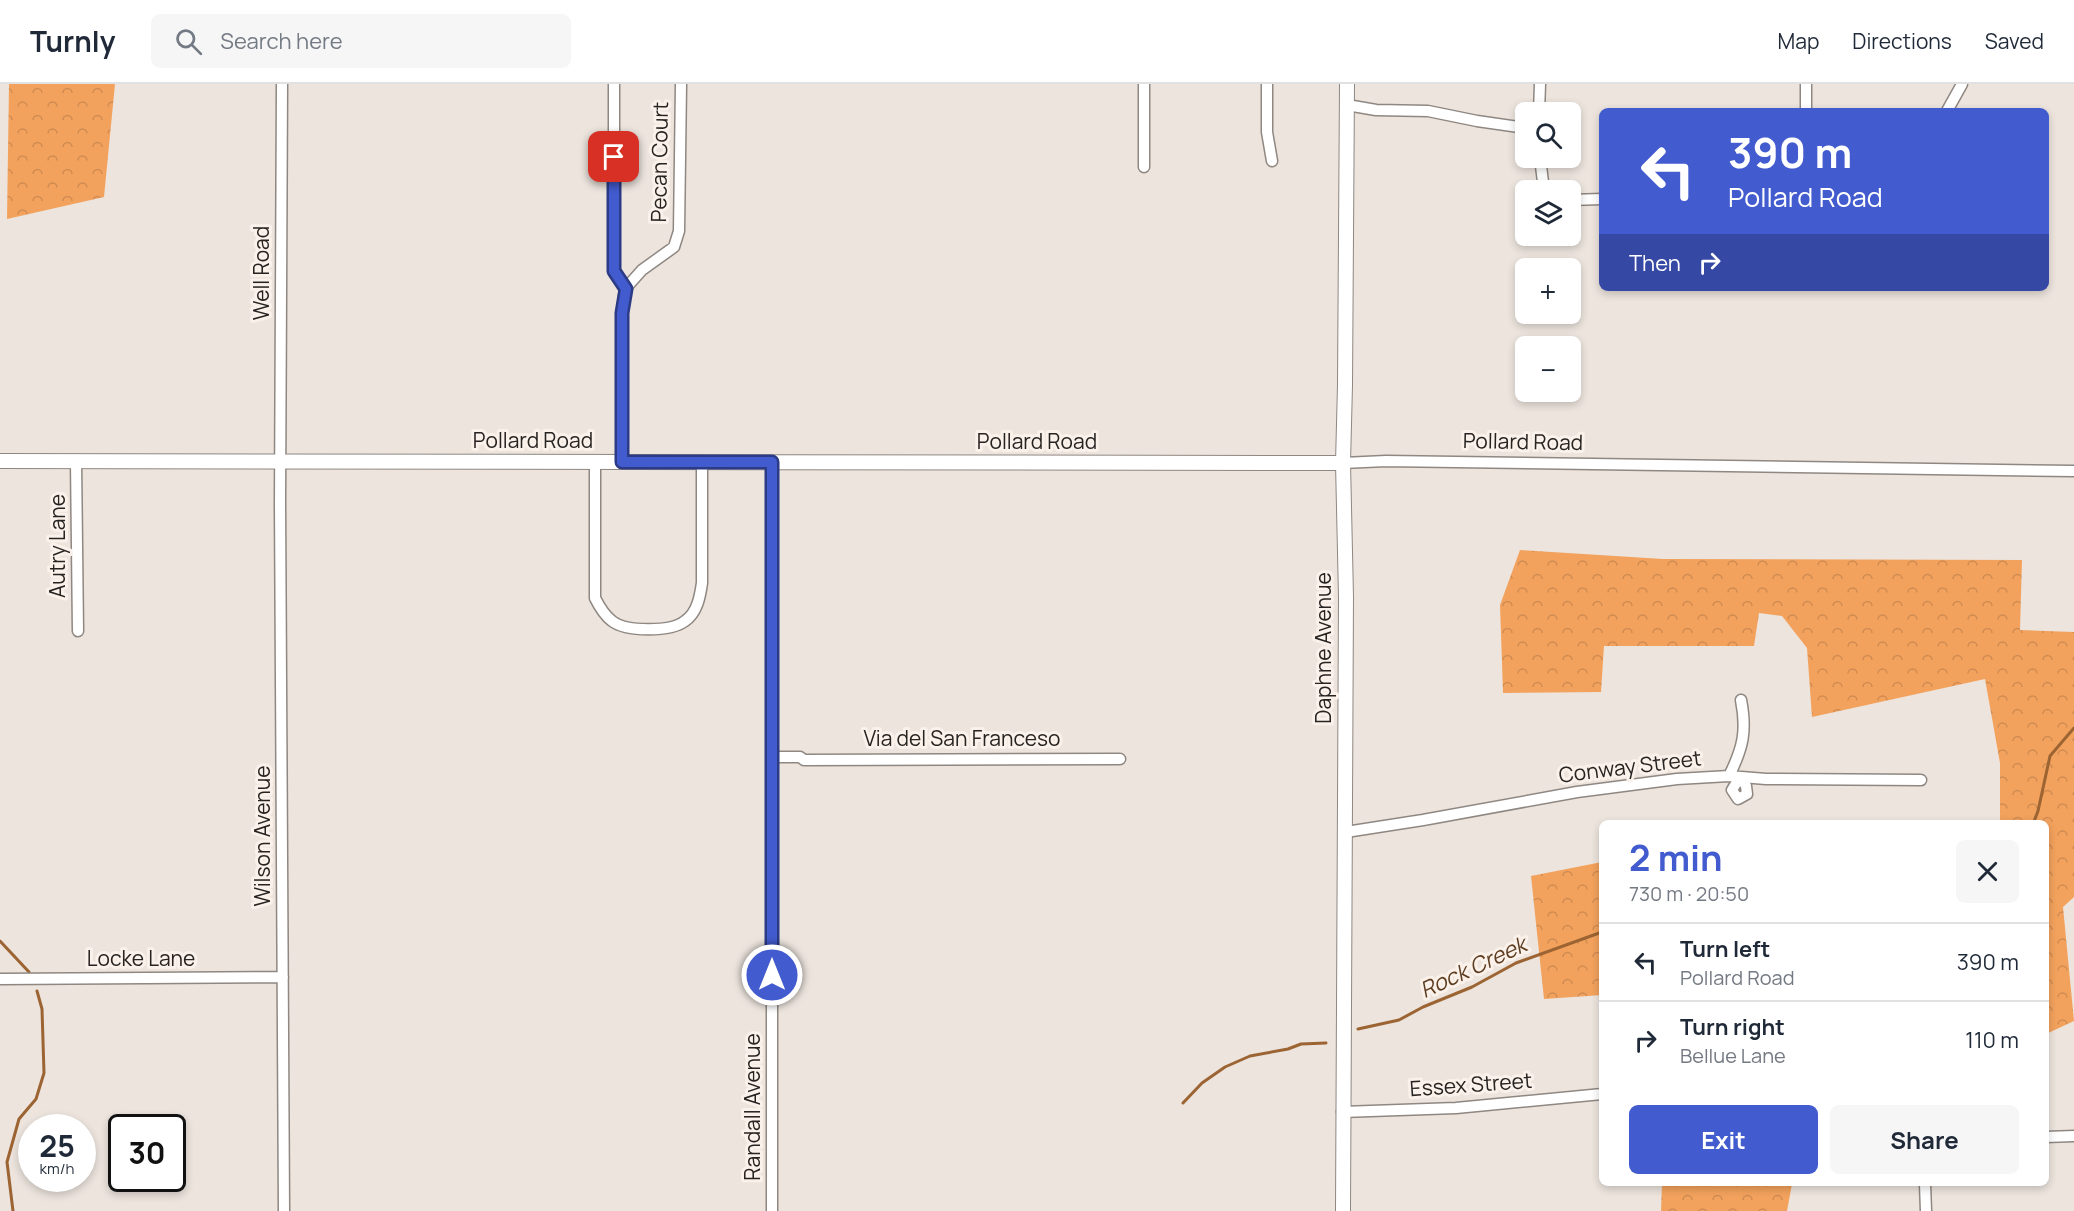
<!DOCTYPE html>
<meta charset="utf-8">
<style>
:root{--surface:#fff;--page:#f6f6f7;--text:#1f2937;--muted:#747a83;--line:#e0e1e3;--accent:#425bce}
body{margin:0;font-family:Manrope,sans-serif;background:var(--page);color:var(--text);height:100vh;display:flex;flex-direction:column;font-size:22px;white-space:nowrap}
*{box-sizing:border-box;margin:0}
p{font-size:20px;color:var(--muted)}
.icon{flex:none;width:33px;height:33px;fill:none;stroke:currentColor;stroke-width:2;stroke-linecap:round;stroke-linejoin:round}
.map{position:relative;flex:1;overflow:hidden}
.details{position:absolute;left:1599px;top:736px;width:450px;height:366px;display:flex;flex-direction:column;background:var(--surface);border-radius:9px;box-shadow:0 3px 9px #0003}
.details>*{flex:none}
.banner{position:absolute;left:1599px;top:24px;width:450px;height:183px;border-radius:9px;box-shadow:0 3px 9px #0003;background:#425bce;color:#fff;overflow:hidden}
.controls{position:absolute;left:1515px;top:18px;display:grid;gap:12px}
.controls a{display:grid;place-items:center;width:66px;height:66px;border-radius:9px;background:var(--surface);box-shadow:0 3px 9px #0003;font-size:30px}
.speed{position:absolute;left:18px;top:1030px;display:flex;gap:12px;font-size:30px;font-weight:700;text-align:center}
.speed>*{display:grid;place-content:center;width:78px;height:78px;border-radius:50%;background:var(--surface);box-shadow:0 3px 9px #0003;line-height:1}
.speed small{font-size:15px;font-weight:400}
.speed .limit{border:3px solid #111;border-radius:9px;background:#fff;color:#111}
.pin{position:absolute;display:grid;place-items:center;width:51px;height:51px;color:#fff;margin:-26px;border-radius:12px;box-shadow:0 3px 9px #0006}
.me{position:absolute;width:66px;margin:-33px;rotate:0deg;stroke-linejoin:round;filter:drop-shadow(0 0 4px #0008)}
.turn{display:flex;align-items:center;gap:21px;height:126px;padding:0 30px;font-size:27px}
.turn .icon{width:78px;height:78px;stroke-width:2.5}
.turn b{display:block;font-size:42px;line-height:51px}
.then{display:flex;align-items:center;height:57px;padding:0 30px;background:#0003;gap:12px;font-size:22px}
.round{display:grid;place-items:center;flex:none;width:63px;height:63px;border-radius:9px;background:var(--page)}
.head{display:flex;align-items:center;justify-content:space-between;height:102px;padding:0 30px}
h1{font-size:36px;font-weight:700;line-height:45px;color:var(--accent)}
.action{display:flex;gap:12px;margin-top:auto;padding:12px 30px}
.action a{flex:1;height:69px;border-radius:9px;background:var(--accent);color:#fff;font-size:24px;font-weight:700;line-height:69px;text-align:center}
.action a+a{background:var(--page);color:var(--text)}
ul{padding:0;list-style:none}
li{display:flex;align-items:center;gap:18px;height:78px;padding:0 30px;border-top:2px solid var(--line)}
li div{flex:1}
li b{display:block;font-size:22px}
li em{font-style:normal}
header{display:flex;align-items:center;gap:36px;box-sizing:border-box;height:84px;padding:0 30px;background:var(--surface);border-bottom:2px solid var(--line)}
header strong{font-size:28px}
nav{display:flex;gap:33px;margin-inline-start:auto;font-size:21px}
.search{width:420px;height:54px;background:var(--page);display:flex;align-items:center;gap:15px;box-sizing:border-box;padding:0 21px;border-radius:9px;color:var(--muted);font-size:22px}
.map>svg:first-child{display:block}
.forest{fill:url(#forest-crowns)}
.lines{fill:none;stroke-linecap:round;stroke-linejoin:round}
.stream{stroke:#9c6432;stroke-width:3}
.street-casing{stroke:#8f8781;stroke-width:13}
.secondary-casing{stroke:#8f8781;stroke-width:16}
.street{stroke:#fff;stroke-width:10}
.secondary{stroke:#fff;stroke-width:14}
.route-casing{stroke:#2b3b86;stroke-width:15}
.route{stroke:#425bce;stroke-width:10}
.labels{text-anchor:middle;stroke-width:6;stroke-linejoin:round;paint-order:stroke}
.street-label{font-size:21px;fill:#272321;stroke:#faf1ea}
.water-label{font-size:22px;font-style:italic;fill:#5d3c1f;stroke:#faf1ea}
</style>
<header>
<strong>Turnly</strong>
<div class="search"><svg class="icon" aria-label="search" viewBox="0 0 24 24"><circle cx="10" cy="10" r="6"/><path d="M15 15l6 6"/></svg>Search here</div>
<nav><a>Map</a><a>Directions</a><a>Saved</a></nav>
</header>
<div class="map">
<svg width="2074" height="1127" viewBox="0 0 2074 1127">
<defs>
<pattern id="forest-crowns" width="20" height="18" patternUnits="userSpaceOnUse" patternTransform="scale(1.5)"><rect width="20" height="18" fill="#f3a25d"/><path d="M2 6a3 3 0 1 1 6 0M12 15a3 3 0 1 1 6 0" fill="none" stroke="#d08b51"/></pattern>
</defs>
<rect width="100%" height="100%" fill="#ece4dd"/>
<path class="forest" d="M 9,0 L 115,0 L 104,113 L 7,135 Z
M 1520,466 L 1663,475 L 2022,476 L 2020,546 L 2074,548 L 2074,813 L 2063,823 L 2074,937 L 2046,950 L 2046,740 L 2000,739 L 2000,679 L 1985,595 L 1812,633 L 1807,564 L 1782,532 L 1759,529 L 1754,562 L 1604,562 L 1601,608 L 1503,609 L 1500,521 Z
M 1602,778 L 1602,911 L 1544,915 L 1531,792 Z
M 1662,1100 L 1792,1100 L 1787,1127 L 1661,1127 Z"/>
<g class="lines">
<path class="stream" d="M 2033,740 L 2038,727 L 2050,672 L 2074,644
M 0,857 L 29,888
M 1358,945 L 1399,936 L 1423,923 L 1472,903 L 1516,879 L 1602,848
M 1183,1019 L 1202,999 L 1225,983 L 1250,972 L 1288,965 L 1301,960 L 1326,959
M 13,1127 L 7,1078 L 19,1035 L 36,1015 L 44,989 L 42,925 L 37,907"/>
<defs>
<path id="street" d="M 282,0 L 280,419 L 284,1127
M 614,0 L 614,187 L 625,205 L 622,229 L 622,378
M 1144,0 L 1144,83
M 1267,0 L 1267,48 L 1272,77
M 1347,21 L 1376,26 L 1428,27 L 1477,37 L 1526,44
M 1806,27 L 1806,0
M 1947,27 L 1962,0
M 1539,28 L 1540,0
M 1540,74 L 1544,106
M 1570,116 L 1602,115
M 625,205 L 642,186 L 674,163 L 679,147 L 681,0
M 76,377 L 78,547
M 595,378 L 595,514 C 599,522 604,531 612,537 C 626,548 671,548 685,537 C 697,529 700,513 702,499 L 702,378
M 772,378 L 772,1127
M 1343,379 L 1386,377 L 2074,387
M 773,673 L 800,673 L 804,676 L 1120,675
M 1729,692 C 1743,664 1747,647 1741,616
M 1740,693 L 1746,702 L 1747,710 L 1738,715 L 1732,706 Z
M 1346,748 L 1423,736 L 1577,708 L 1677,695 L 1729,692 L 1766,695 L 1921,696
M 0,895 L 283,893
M 1342,1028 L 1456,1024 L 1602,1010
M 2046,1053 L 2074,1052
M 1925,1100 L 1926,1127"/>
<path id="secondary" d="M 0,377 L 1343,379
M 1343,1127 L 1346,513 L 1343,379 L 1345,301 L 1347,0"/>
</defs>
<use href="#street" class="street-casing"/>
<use href="#secondary" class="secondary-casing"/>
<use href="#street" class="street"/>
<use href="#secondary" class="secondary"/>
</g>
<g class="lines">
<defs>
<path id="route" d="M 614,73 L 614,187 L 626,205 L 622,229 L 622,378 L 772,378 L 772,891"/>
</defs>
<use href="#route" class="route-casing"/>
<use href="#route" class="route"/>
</g>
<g class="labels">
<g class="street-label">
<text transform="translate(660 78) rotate(-89)" y="7">Pecan Court</text>
<text transform="translate(262 189) rotate(-90)" y="7">Well Road</text>
<text x="533" y="364">Pollard Road</text>
<text x="1037" y="365">Pollard Road</text>
<text transform="translate(1523 358) rotate(1)" y="7">Pollard Road</text>
<text transform="translate(58 462) rotate(-90)" y="7">Autry Lane</text>
<text transform="translate(1324 564) rotate(-90)" y="7">Daphne Avenue</text>
<text x="962" y="662">Via del San Franceso</text>
<text transform="translate(1630 683) rotate(-7)" y="7">Conway Street</text>
<text transform="translate(263 752) rotate(-90)" y="7">Wilson Avenue</text>
<text x="141" y="882">Locke Lane</text>
<text transform="translate(1471 1001) rotate(-4)" y="7">Essex Street</text>
<text transform="translate(753 1023) rotate(-90)" y="7">Randall Avenue</text>
</g>
<g class="water-label">
<text transform="translate(1473 883) rotate(-25)" y="8">Rock Creek</text>
</g>
</g>
</svg>
<div class="controls">
<a><svg class="icon" aria-label="search" viewBox="0 0 24 24"><circle cx="10" cy="10" r="6"/><path d="M15 15l6 6"/></svg></a>
<a><svg class="icon" aria-label="layers" viewBox="0 0 24 24"><path d="M12 4l9 5-9 5-9-5zM3 14l9 5 9-5"/></svg></a>
<a>+</a>
<a>−</a>
</div>
<div class="speed"><div>25<small>km/h</small></div><div class="limit">30</div></div>
<div class="pin" style="left:614px;top:73px;background:#d93025"><svg class="icon" aria-label="arrive" viewBox="0 0 24 24"><path d="M6 21V4h12l-3 4 3 4H6"/></svg></div>
<svg class="me" style="left:772px;top:891px" viewBox="-20 -20 40 40"><circle r="17" fill="#425bce" stroke="#fff" stroke-width="3"/><path d="M0-11L8 9 0 5-8 9z" fill="#fff"/></svg>
<div class="banner">
<div class="turn"><svg class="icon" aria-label="left" viewBox="0 0 24 24"><path d="M17 20v-9H6M10 6l-5 5 5 5"/></svg><div><b>390 m</b>Pollard Road</div></div>
<div class="then">Then<svg class="icon" aria-label="right" viewBox="0 0 24 24"><path d="M7 20v-9h11M14 6l5 5-5 5"/></svg></div>
</div>
<section class="details">
<div class="head"><div><h1>2 min</h1><p>730 m · 20:50</p></div><a class="round"><svg class="icon" aria-label="close" viewBox="0 0 24 24"><path d="M6 6l12 12M18 6L6 18"/></svg></a></div>
<ul>
<li><svg class="icon" aria-label="left" viewBox="0 0 24 24"><path d="M17 20v-9H6M10 6l-5 5 5 5"/></svg><div><b>Turn left</b><p>Pollard Road</p></div><em>390 m</em></li>
<li><svg class="icon" aria-label="right" viewBox="0 0 24 24"><path d="M7 20v-9h11M14 6l5 5-5 5"/></svg><div><b>Turn right</b><p>Bellue Lane</p></div><em>110 m</em></li>
</ul>
<div class="action"><a>Exit</a><a>Share</a></div>
</section>
</div>
